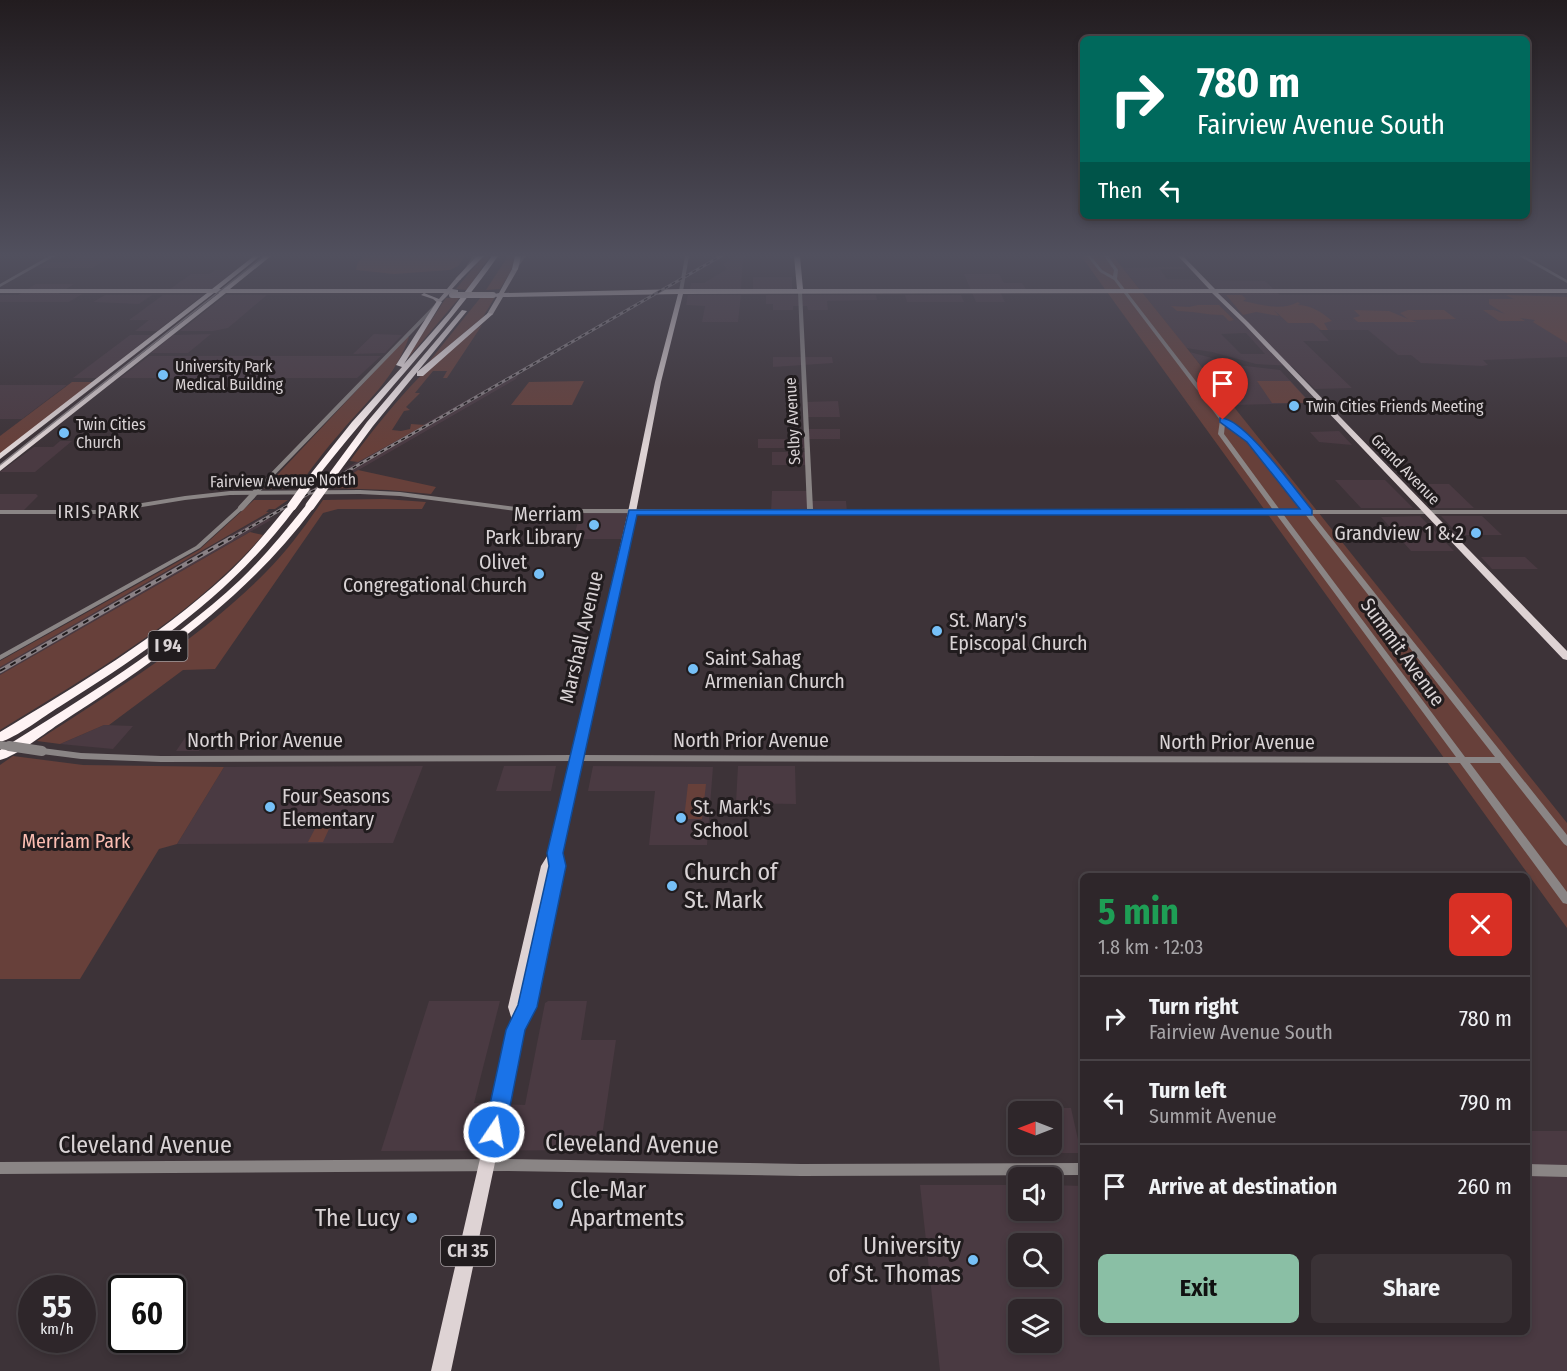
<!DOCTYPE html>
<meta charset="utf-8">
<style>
:root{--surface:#2e262a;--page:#3a3236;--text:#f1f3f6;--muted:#a7a5a8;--line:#494347;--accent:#8abfa5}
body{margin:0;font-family:"Fira Sans Condensed",sans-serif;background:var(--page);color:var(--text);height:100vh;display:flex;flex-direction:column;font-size:22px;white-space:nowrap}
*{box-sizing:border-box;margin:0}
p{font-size:20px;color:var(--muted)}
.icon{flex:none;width:33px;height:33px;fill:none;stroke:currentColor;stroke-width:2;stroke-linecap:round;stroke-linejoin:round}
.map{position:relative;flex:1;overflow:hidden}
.panel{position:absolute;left:1080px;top:873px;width:450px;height:462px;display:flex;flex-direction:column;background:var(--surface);border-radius:9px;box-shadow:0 3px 9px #0003,0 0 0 2px var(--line)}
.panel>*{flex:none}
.hud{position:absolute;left:1080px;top:36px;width:450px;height:183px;border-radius:9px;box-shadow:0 3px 9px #0003,0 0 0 2px var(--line);background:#00695c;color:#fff;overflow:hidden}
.needle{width:39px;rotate:270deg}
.tools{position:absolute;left:1008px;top:1101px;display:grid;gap:12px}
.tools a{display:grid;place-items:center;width:54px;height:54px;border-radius:9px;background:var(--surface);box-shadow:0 3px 9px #0003,0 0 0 2px var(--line);font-size:30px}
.speed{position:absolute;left:18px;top:1275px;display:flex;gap:12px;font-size:30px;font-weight:700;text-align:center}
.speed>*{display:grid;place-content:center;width:78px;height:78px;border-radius:50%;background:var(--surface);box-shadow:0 3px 9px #0003,0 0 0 2px var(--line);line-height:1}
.speed small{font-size:15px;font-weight:400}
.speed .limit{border:3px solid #111;border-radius:9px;background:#fff;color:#111}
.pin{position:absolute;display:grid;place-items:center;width:51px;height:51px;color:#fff;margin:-62px -26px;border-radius:50% 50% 50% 0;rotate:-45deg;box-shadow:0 0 6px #0007}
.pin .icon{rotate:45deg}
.me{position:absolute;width:66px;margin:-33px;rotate:12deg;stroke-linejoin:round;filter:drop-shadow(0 0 4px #0008)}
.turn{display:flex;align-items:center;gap:21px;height:126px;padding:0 18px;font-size:27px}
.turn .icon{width:78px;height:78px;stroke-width:2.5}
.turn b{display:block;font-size:42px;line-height:51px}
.then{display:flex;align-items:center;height:57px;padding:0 18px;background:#0003;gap:12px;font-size:22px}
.round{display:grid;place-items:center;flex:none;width:63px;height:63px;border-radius:9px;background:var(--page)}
.head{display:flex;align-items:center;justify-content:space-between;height:102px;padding:0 18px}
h1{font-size:36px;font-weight:700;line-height:45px;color:#1e9e55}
.action{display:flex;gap:12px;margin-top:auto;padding:12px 18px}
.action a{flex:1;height:69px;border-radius:9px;background:var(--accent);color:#111;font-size:24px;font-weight:700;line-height:69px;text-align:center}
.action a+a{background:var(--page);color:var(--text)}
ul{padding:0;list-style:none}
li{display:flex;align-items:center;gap:18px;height:84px;padding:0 18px;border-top:2px solid var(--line)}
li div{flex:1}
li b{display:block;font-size:22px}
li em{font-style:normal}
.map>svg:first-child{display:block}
.built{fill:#4a3a42;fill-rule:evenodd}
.green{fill:#67403a}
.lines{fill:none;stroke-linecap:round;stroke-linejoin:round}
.minor{fill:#8a8585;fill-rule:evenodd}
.major{fill:#ded3d4;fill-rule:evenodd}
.highway{fill:#fef3f4;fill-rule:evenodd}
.tram{stroke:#898185;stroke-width:1.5}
.rail-far1-casing{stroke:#898185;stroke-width:3}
.rail-casing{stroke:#898185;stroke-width:4.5}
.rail-far1{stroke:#211c1e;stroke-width:1.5;stroke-dasharray:4;stroke-linecap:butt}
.rail{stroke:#211c1e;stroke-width:2;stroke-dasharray:6;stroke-linecap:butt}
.minor-bridge-far2{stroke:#8a8585;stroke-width:6}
.minor-bridge-far1{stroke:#8a8585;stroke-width:8}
.minor-bridge{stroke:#8a8585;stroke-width:10}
.major-bridge{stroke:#ded3d4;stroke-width:6}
.highway-bridge{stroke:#fef3f4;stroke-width:9}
.route{fill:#1a73e8;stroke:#114b97;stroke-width:1.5}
.poi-dot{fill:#76c0f7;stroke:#211c1e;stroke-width:2}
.labels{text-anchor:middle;stroke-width:6;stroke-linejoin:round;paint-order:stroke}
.far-poi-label{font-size:16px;fill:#d9d3d5;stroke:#211c1e;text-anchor:start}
.far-street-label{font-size:16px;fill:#d9d3d5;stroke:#211c1e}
.far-neighbourhood-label{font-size:18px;letter-spacing:1.5px;fill:#d9d3d5;stroke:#211c1e}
.shield{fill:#211c1e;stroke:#a29c9e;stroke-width:1.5}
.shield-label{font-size:18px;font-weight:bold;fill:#d9d3d5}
.poi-label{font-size:20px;fill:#d9d3d5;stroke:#211c1e;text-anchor:start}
.street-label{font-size:20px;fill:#d9d3d5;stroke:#211c1e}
.park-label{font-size:20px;fill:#fbbdb2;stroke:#211c1e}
.near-poi-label{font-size:24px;fill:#d9d3d5;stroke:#211c1e;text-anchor:start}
.near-street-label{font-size:24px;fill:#d9d3d5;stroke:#211c1e}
</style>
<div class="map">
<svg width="1567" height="1371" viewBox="0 0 1567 1371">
<rect width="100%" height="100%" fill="#3d3338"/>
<path class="built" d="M 79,256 L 111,256 L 93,268 L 38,268 L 48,262 L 70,262 Z
M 736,256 L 746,256 L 743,258 L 741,289 L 690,289 L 691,283 L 704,283 L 727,269 L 723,264 Z
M 1158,267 L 1183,267 L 1185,269 L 1160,269 L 1167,279 L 1265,281 L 1280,295 L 1567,295 L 1567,357 L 1483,360 L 1488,365 L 1482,366 L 1421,363 L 1411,355 L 1398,355 L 1368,330 L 1319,330 L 1329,341 L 1303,341 L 1352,388 L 1315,389 L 1292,366 L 1256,364 L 1212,352 L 1186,348 L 1123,268 ZM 1246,333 L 1265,354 L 1241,354 L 1221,334 Z
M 215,270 L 236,270 L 212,289 L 170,289 L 191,274 L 210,274 Z
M 964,274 L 999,274 L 1004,283 L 1022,283 L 1026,289 L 999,290 L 1005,302 L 976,302 Z
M 753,277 L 792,277 L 792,289 L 753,289 Z
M 36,284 L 74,284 L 59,294 L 82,294 L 69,302 L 0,302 L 0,295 L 18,295 Z
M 105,295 L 152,295 L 139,304 L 93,302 Z
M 163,295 L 203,295 L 157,331 L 135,331 L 149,320 L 129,320 Z
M 226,295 L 267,295 L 228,328 L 213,331 L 180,331 Z
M 688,295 L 741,295 L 738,322 L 702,322 L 705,306 L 686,305 Z
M 766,295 L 876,295 L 877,300 L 827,301 L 828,310 L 808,310 L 807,306 L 793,306 L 793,310 L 773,310 L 773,304 L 766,304 Z
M 905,295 L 961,295 L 964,302 L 907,302 Z
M 211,334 L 188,353 L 151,353 L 173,335 Z
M 374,334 L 402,335 L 385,353 L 353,354 Z
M 130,335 L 152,335 L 97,378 L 73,378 Z
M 1190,352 L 1237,365 L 1280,370 L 1311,403 L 1233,405 Z
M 149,356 L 381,356 L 357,378 L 120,378 Z
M 773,357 L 832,357 L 833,363 L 773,367 Z
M 522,369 L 516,379 L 355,472 L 344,469 Z
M 0,385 L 67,385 L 22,419 L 0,419 Z
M 838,401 L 840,417 L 804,417 L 804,402 Z
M 807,429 L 840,429 L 840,439 L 807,439 L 807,448 L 758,448 L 758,439 L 807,439 Z
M 1339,431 L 1352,445 L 1319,442 L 1310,432 Z
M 60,441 L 72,441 L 35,472 L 0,472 L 34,447 L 53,447 Z
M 772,452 L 808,452 L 808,465 L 772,465 Z
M 1335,480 L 1385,480 L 1413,508 L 1361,508 Z
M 1409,484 L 1449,484 L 1474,508 L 1433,508 Z
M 772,491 L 812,491 L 812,501 L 846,501 L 847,512 L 771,512 Z
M 0,494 L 36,494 L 38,496 L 24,510 L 0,510 Z
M 581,512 L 634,512 L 628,539 L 573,539 Z
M 1420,516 L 1454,551 L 1411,551 L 1381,517 Z
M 1441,516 L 1482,516 L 1502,535 L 1459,535 Z
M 263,517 L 271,520 L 0,675 L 0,667 L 21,654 Z
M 1481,557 L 1525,557 L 1538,569 L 1492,569 Z
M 104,725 L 133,726 L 113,749 L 60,744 Z
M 187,735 L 208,735 L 199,751 L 176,751 Z
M 423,766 L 393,843 L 177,844 L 224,767 Z
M 504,766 L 556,766 L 551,791 L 496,791 Z
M 593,766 L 713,767 L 707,845 L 649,845 L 655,791 L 588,791 Z
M 738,766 L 795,766 L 796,804 L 736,803 Z
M 429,1001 L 500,1001 L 474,1103 L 525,1105 L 545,1003 L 548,1001 L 587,1001 L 581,1040 L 616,1040 L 600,1150 L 381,1151 Z
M 1046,1108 L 1071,1108 L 1081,1153 L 1055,1153 L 1052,1135 L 1052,1112 L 1047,1111 Z
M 1527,1131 L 1567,1131 L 1567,1371 L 940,1371 L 920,1185 L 1018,1185 L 1018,1210 L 1052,1210 L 1052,1185 L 1083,1186 L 1083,1332 L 1527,1332 ZM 1018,1244 L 1052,1244 L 1052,1276 L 1018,1276 ZM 1018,1310 L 1052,1310 L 1052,1342 L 1018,1342 Z"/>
<path class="green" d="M 365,256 L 465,256 L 458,266 L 450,270 L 394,274 L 356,270 L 358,262 Z
M 483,256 L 490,256 L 467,290 L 456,289 Z
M 508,256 L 516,256 L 510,273 L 500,289 L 486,290 Z
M 1081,256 L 1113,256 L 1567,823 L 1567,928 Z
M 1226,295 L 1242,295 L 1246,299 L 1243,301 C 1263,305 1281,311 1298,302 L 1300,304 L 1297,305 C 1311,305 1322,312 1332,321 L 1324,323 L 1328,330 L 1321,330 L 1313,323 L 1288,323 L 1274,310 L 1279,316 L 1256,312 L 1243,315 Z
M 1506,295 L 1567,297 L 1567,343 L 1533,322 L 1535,320 L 1520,318 L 1525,321 L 1499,321 L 1483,310 L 1494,310 L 1505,314 L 1489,304 L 1489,299 L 1514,299 Z
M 460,297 L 409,357 L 407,357 L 446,298 Z
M 481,297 L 495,297 L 483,317 L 427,364 Z
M 1198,305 L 1219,305 L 1234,320 L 1229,321 L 1223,315 C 1207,315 1193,311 1177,311 L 1171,306 L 1189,307 Z
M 1354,310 L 1389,311 L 1408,319 L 1400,313 L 1408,310 L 1444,310 L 1456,319 L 1411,320 L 1417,322 L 1358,322 L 1353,318 L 1360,316 Z
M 482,325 L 447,378 L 443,378 L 447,371 L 433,371 L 415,393 L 420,393 L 406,407 L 410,410 L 404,411 L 392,430 L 401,431 L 410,429 L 411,424 L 425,425 L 358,462 L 350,461 C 387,411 429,359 482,325 Z
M 407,337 L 409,337 C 395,378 367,401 340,433 C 324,451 311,469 297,488 L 264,489 Z
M 584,381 L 572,405 L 511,405 L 529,382 Z
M 1257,381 L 1290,381 L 1310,403 L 1272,403 Z
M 72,382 L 94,382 L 0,455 L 0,436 Z
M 358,470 L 436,487 L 431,494 L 388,490 L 331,488 Z
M 385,499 L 426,502 L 422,509 L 338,509 L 323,513 L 215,669 L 183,670 L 109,725 L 104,725 L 60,744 L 37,741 C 116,689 199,640 266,572 C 288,550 306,525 323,500 Z
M 254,500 L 288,500 L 275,509 L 269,509 L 266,512 L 269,512 L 0,667 L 0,661 L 199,550 Z
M 250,532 L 263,535 C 191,618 92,673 0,730 L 0,675 Z
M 13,756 L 83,765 L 224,767 L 177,844 L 159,849 L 80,979 L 0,979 L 0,765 Z
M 688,784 L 706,784 L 702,819 L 684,819 Z
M 318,823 L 340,823 L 337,829 L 329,829 L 323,842 L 308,842 Z"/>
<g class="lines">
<path class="minor" d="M 49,256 L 55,256 L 0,287 L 0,284 Z
M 473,256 L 477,256 L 462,276 L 460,276 Z
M 522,256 L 526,256 L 516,270 L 514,270 Z
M 685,256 L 689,256 L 683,291 L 681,292 L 679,291 Z
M 1087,256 L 1091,256 L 1102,270 L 1113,276 L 1114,270 L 1104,256 L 1108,256 L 1118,270 L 1117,279 L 1225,419 L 1252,439 L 1308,510 L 1567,510 L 1567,514 L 1312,514 L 1567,835 L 1567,846 L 1564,844 L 1500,763 L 1470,763 L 1567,892 L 1567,904 L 1563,903 L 1460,763 L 576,761 L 161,762 L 81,759 L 42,754 L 38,751 L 42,748 L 81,753 L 161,756 L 576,755 L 1456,757 L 1276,514 L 532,513 L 400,496 L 360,494 L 230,495 L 185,500 L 99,514 L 0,514 L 0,510 L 99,510 L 185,496 L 230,491 L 360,490 L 400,492 L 532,509 L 807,509 L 798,292 L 800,291 L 802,292 L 813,509 L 1273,510 L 1218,434 L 1220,420 L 1114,280 L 1100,272 ZM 1225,424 L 1248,441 L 1302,510 L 1280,510 L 1227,438 L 1224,434 ZM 1283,514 L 1305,514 L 1495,757 L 1465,757 Z
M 1519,256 L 1525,256 L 1567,280 L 1567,283 Z
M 437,302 L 441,303 L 266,484 L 262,484 L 262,482 Z
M 241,506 L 244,508 L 243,509 L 200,548 L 0,660 L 0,655 L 196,546 L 239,507 Z
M 508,1159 L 801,1164 L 1083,1163 L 1083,1175 L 801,1176 L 508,1171 L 0,1174 L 0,1162 Z
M 1527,1164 L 1567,1165 L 1567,1177 L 1527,1176 Z"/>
<path class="major" d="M 254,256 L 260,256 L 219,289 L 223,289 L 265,256 L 271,256 L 230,289 L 447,289 L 456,278 L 461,279 L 452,289 L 458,290 L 458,292 L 450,293 L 439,304 L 433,299 L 421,295 L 424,293 L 439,299 L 444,293 L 226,293 L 0,471 L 0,465 L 219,293 L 214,293 L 0,459 L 0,453 L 207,293 L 0,293 L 0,289 L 212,289 Z
M 794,256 L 800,256 L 803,289 L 1209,289 L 1178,256 L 1183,256 L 1215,289 L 1567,289 L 1567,293 L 1218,293 L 1248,322 L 1567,651 L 1567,660 L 1563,659 L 1244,324 L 1212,293 L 683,294 L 661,382 L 636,512 L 561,853 L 563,866 L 539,988 L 523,1030 L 451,1371 L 431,1371 L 512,1020 L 508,1007 L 541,866 L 549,853 L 628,512 L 655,382 L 678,294 L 503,297 L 493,314 L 490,316 L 487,314 L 497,297 L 490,295 L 499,293 L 512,269 L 515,267 L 518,269 L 504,293 L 681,289 L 797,289 Z"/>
<path class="highway" d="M 477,256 L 484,256 L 460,280 L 456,280 L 456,278 Z
M 492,256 L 498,256 C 442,336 372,405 313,483 L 307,483 L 305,481 L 352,422 L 402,367 L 396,365 L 437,301 L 442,302 L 404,364 L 449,313 Z
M 515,256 L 521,256 L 518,269 L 515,271 L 512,269 Z
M 462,310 L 467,311 L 373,426 L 331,483 L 325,483 L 325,479 L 367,422 Z
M 488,313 L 493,314 L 423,376 L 417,376 L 417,372 Z
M 292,503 L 297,506 C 234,592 149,651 59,707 C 44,716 16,738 0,742 L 0,732 C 78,685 157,638 225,576 C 249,554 269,529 289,504 Z
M 310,503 L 315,506 C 248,597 156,661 62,722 C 46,732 17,756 0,760 L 0,750 C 83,698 168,647 240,580 C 264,557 286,530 307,504 Z"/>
<path class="tram" d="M 0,465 L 264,256"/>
<defs>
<path id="rail-far1" d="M 228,540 L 721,256"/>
<path id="rail" d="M 0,671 L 231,538"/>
</defs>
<use href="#rail-far1" class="rail-far1-casing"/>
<use href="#rail" class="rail-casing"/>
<use href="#rail-far1" class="rail-far1"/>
<use href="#rail" class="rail"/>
<path class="minor-bridge-far2" d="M 241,508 L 264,483"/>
<path class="minor-bridge-far1" d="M 0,745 L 19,748"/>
<path class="minor-bridge" d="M 9,746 L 42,751"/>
<path class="major-bridge" d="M 452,295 L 493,295"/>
<path class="highway-bridge" d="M 292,506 L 310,481
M 310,506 L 328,481"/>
</g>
<linearGradient id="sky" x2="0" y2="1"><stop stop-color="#221c1f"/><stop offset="0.57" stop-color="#51505e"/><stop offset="1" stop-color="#51505e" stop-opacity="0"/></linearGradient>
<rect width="1567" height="448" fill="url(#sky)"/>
<path class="route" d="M 1220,418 C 1243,416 1296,491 1312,510 L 1312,515 L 637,515 L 563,853 L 566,866 L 537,1007 L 525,1030 L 505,1132 L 502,1138 L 494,1141 L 487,1138 L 484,1132 L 506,1030 L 518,1005 L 549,866 L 547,853 L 629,510 L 1300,509 L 1247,442 L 1220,422 Z"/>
<g class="poi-dot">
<circle cx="163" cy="375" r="6"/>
<circle cx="1294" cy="406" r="6"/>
<circle cx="64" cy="433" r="6"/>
<circle cx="594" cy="525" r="6"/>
<circle cx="1476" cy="533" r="6"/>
<circle cx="539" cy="574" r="6"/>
<circle cx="937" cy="631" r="6"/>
<circle cx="693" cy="669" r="6"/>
<circle cx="270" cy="807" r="6"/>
<circle cx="681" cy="818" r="6"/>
<circle cx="672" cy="886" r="6"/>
<circle cx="558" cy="1204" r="6"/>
<circle cx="412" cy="1218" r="6"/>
<circle cx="973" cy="1260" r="6"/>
</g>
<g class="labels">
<g class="far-poi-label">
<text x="175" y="372">University Park<tspan x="175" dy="18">Medical Building</tspan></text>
<text x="1306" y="412">Twin Cities Friends Meeting</text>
<text x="76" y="430">Twin Cities<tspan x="76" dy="18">Church</tspan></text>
</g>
<g class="far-street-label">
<text transform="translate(792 421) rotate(-93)" y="6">Selby Avenue</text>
<text transform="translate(1406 469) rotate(46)" y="6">Grand Avenue</text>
<text transform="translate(283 480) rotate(-1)" y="6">Fairview Avenue North</text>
</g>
<g class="far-neighbourhood-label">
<text x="99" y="518">IRIS PARK</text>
</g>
<g class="shield">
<rect x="148.5" y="631" width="39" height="30" rx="4.5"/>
<rect x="441" y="1236" width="54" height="30" rx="4.5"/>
</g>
<g class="shield-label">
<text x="168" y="652">I 94</text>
<text x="468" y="1257">CH 35</text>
</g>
<g class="poi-label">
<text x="582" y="521" text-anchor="end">Merriam<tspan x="582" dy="23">Park Library</tspan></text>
<text x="1464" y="540" text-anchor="end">Grandview 1 &amp; 2</text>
<text x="527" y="569" text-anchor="end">Olivet<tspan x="527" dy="23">Congregational Church</tspan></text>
<text x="949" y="627">St. Mary's<tspan x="949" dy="23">Episcopal Church</tspan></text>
<text x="705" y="665">Saint Sahag<tspan x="705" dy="23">Armenian Church</tspan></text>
<text x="282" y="803">Four Seasons<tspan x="282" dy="23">Elementary</tspan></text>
<text x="693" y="814">St. Mark's<tspan x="693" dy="23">School</tspan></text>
</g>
<g class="street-label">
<text transform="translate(581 637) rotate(-77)" y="7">Marshall Avenue</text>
<text transform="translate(1403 652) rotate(54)" y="7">Summit Avenue</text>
<text x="265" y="747">North Prior Avenue</text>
<text x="751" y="747">North Prior Avenue</text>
<text x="1237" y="749">North Prior Avenue</text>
</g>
<g class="park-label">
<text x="76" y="848">Merriam Park</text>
</g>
<g class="near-poi-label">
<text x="684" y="880">Church of<tspan x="684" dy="28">St. Mark</tspan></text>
<text x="570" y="1198">Cle-Mar<tspan x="570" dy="28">Apartments</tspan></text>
<text x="400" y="1226" text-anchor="end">The Lucy</text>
<text x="961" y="1254" text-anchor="end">University<tspan x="961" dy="28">of St. Thomas</tspan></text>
</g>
<g class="near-street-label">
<text transform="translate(632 1144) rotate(1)" y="8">Cleveland Avenue</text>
<text x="145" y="1153">Cleveland Avenue</text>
</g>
</g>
</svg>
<div class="tools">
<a><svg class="needle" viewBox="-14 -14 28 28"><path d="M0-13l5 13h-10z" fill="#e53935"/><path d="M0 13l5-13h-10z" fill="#a7a5a8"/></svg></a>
<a><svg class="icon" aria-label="sound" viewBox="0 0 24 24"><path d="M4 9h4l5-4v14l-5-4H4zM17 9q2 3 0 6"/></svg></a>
<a><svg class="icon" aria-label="search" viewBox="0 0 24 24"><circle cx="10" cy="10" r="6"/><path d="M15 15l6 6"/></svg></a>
<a><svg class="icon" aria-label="layers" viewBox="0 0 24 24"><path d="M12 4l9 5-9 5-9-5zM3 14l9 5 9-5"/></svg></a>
</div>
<div class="speed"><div>55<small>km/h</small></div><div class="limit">60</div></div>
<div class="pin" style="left:1223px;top:420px;background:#d93025"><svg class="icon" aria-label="arrive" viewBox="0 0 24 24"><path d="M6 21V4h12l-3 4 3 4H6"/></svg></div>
<svg class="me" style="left:494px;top:1132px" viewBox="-20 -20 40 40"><circle r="17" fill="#1a73e8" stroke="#fff" stroke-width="3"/><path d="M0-11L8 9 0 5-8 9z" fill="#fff"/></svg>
<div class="hud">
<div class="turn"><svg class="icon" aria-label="right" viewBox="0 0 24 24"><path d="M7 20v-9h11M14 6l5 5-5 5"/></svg><div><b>780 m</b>Fairview Avenue South</div></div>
<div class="then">Then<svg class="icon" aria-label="left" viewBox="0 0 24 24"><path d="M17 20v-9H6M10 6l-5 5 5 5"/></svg></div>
</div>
<section class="panel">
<div class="head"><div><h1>5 min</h1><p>1.8 km · 12:03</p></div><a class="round" style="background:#d93025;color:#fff"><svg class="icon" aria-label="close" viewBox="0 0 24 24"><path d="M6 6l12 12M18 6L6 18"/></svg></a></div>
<ul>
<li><svg class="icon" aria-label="right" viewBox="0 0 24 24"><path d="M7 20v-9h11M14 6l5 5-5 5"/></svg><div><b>Turn right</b><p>Fairview Avenue South</p></div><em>780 m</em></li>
<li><svg class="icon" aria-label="left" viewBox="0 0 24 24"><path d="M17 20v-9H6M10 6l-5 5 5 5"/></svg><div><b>Turn left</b><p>Summit Avenue</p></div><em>790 m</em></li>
<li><svg class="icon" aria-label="arrive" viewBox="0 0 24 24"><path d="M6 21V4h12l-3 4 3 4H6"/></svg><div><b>Arrive at destination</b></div><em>260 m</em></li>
</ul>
<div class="action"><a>Exit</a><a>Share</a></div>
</section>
</div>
